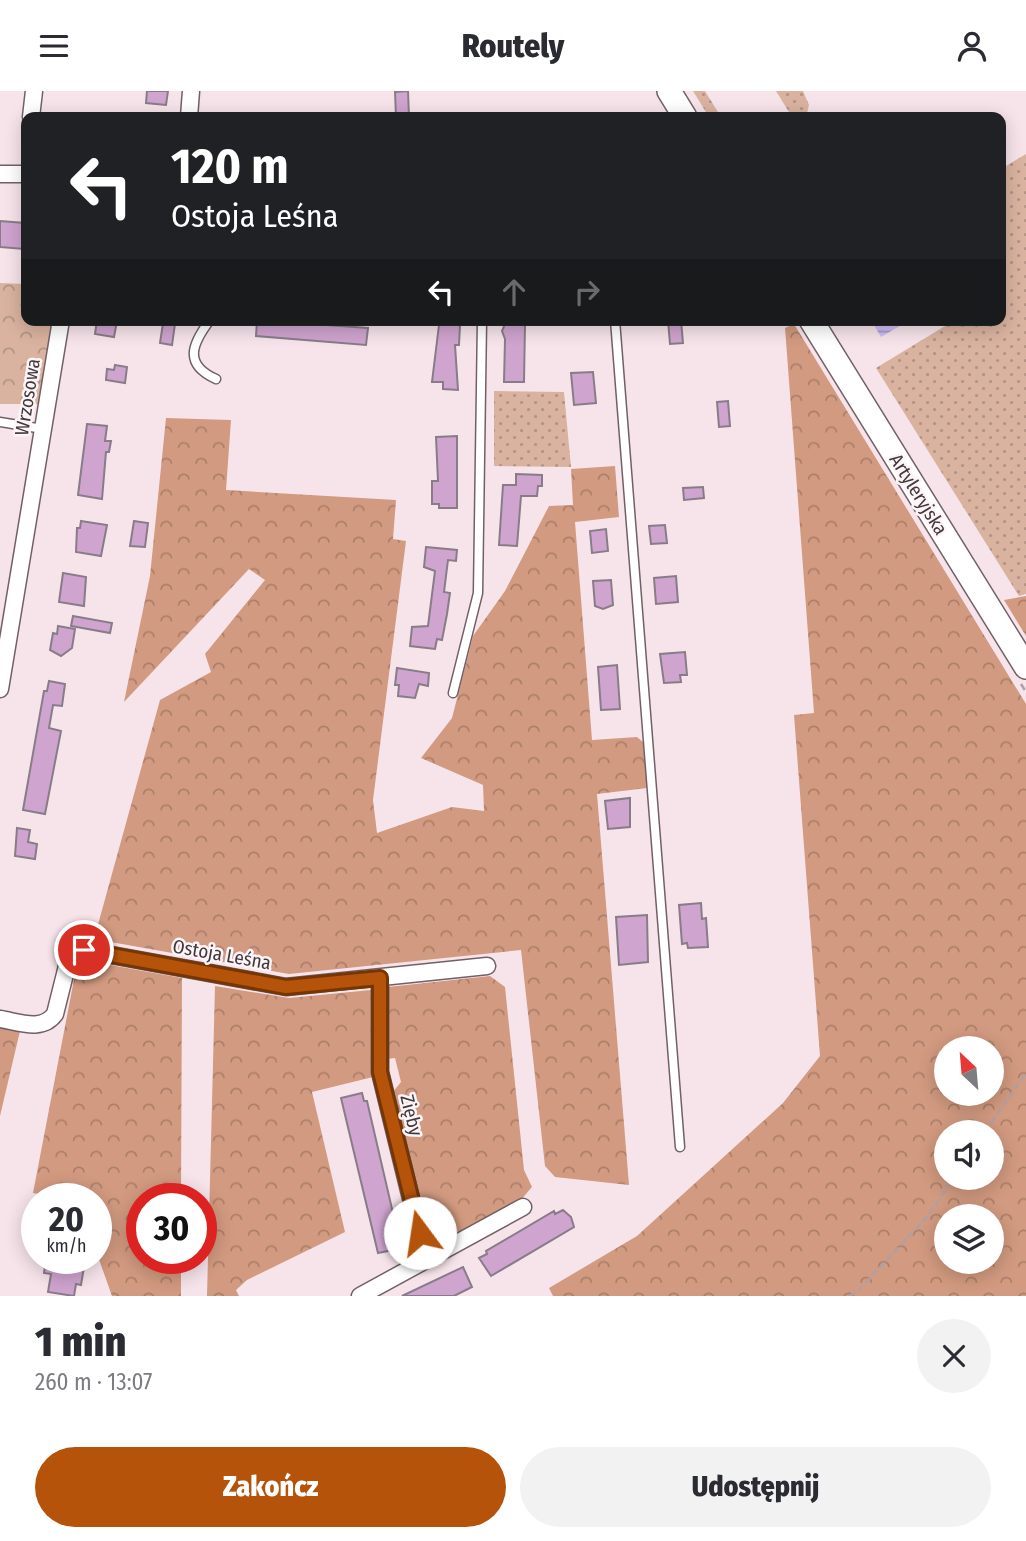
<!DOCTYPE html>
<html lang="pl">
<meta charset="utf-8">
<style>
:root{--surface:#fff;--page:#f2f2f3;--text:#2b2b33;--muted:#7c7c81;--accent:#b45309}
body{margin:0;font-family:"Fira Sans Condensed",sans-serif;background:var(--page);color:var(--text);height:100vh;display:flex;flex-direction:column;font-size:26px;white-space:nowrap}
*{box-sizing:border-box;margin:0}
p{font-size:23px;color:var(--muted)}
.icon{flex:none;width:38px;height:38px;fill:none;stroke:currentColor;stroke-width:2;stroke-linecap:round;stroke-linejoin:round}
.map{position:relative;height:1205px;overflow:hidden}
.drawer{display:flex;flex-direction:column;background:var(--surface);flex:1}
.drawer>*{flex:none}
.top-card{position:absolute;left:21px;top:21px;width:985px;height:214px;border-radius:14px;box-shadow:0 4px 18px #0003;background:#202124;color:#fff;overflow:hidden}
.needle{width:46px;rotate:334deg}
.buttons{position:absolute;left:934px;top:945px;display:grid;gap:14px}
.buttons a{display:grid;place-items:center;width:70px;height:70px;border-radius:50%;background:var(--surface);box-shadow:0 4px 18px #0003;font-size:35px}
.speed{position:absolute;left:21px;top:1092px;display:flex;gap:14px;font-size:35px;font-weight:700;text-align:center}
.speed>*{display:grid;place-content:center;width:91px;height:91px;border-radius:50%;background:var(--surface);box-shadow:0 4px 18px #0003;line-height:1}
.speed small{font-size:18px;font-weight:400}
.speed .limit{border:10px solid #d22;background:#fff;color:#111}
.pin{position:absolute;display:grid;place-items:center;width:60px;height:60px;color:#fff;margin:-30px;border:4px solid #fff;border-radius:50%;box-shadow:0 2px 7px #0007}
.me{position:absolute;width:77px;margin:-38px;rotate:346deg;stroke-linejoin:round;filter:drop-shadow(0 0 5px #0008)}
.turn{display:flex;align-items:center;gap:24px;height:147px;padding:0 35px;font-size:32px}
.turn .icon{width:91px;height:91px;stroke-width:2.5}
.turn b{display:block;font-size:49px;line-height:60px}
.lanes{display:flex;align-items:center;height:66px;padding:0 35px;background:#0003;justify-content:center;gap:35px;direction:ltr}
.lanes .off{opacity:.35}
.round{display:grid;place-items:center;flex:none;width:74px;height:74px;border-radius:37px;background:var(--page)}
.headline{display:flex;align-items:center;justify-content:space-between;height:119px;padding:0 35px}
h1{font-size:42px;font-weight:800;line-height:52px}
.primary-button{display:flex;gap:14px;margin-top:auto;padding:14px 35px}
.primary-button a{flex:1;height:80px;border-radius:42px;background:var(--accent);color:#fff;font-size:28px;font-weight:800;line-height:80px;text-align:center}
.primary-button a+a{background:var(--page);color:var(--text)}
header{display:flex;justify-content:space-between;align-items:center;height:91px;padding:0 35px;background:var(--surface);font-size:32px;font-weight:800}
.map>svg:first-child{display:block}
.grass{fill:url(#grass-dots)}
.forest{fill:url(#forest-crowns);fill-rule:evenodd}
.park{fill:url(#park-crowns)}
.water{fill:url(#water-rules)}
.building{fill:#cfa4cf;stroke:#887c88;stroke-width:2}
.lines{fill:none;stroke-linecap:round;stroke-linejoin:round}
.lane-casing{stroke:#716167;stroke-width:11}
.street-casing{stroke:#716167;stroke-width:19}
.secondary-casing{stroke:#716167;stroke-width:26}
.path{stroke:#aea0a5;stroke-width:2.5;stroke-dasharray:7 3.5;stroke-linecap:butt}
.lane{stroke:#fff;stroke-width:8}
.street{stroke:#fff;stroke-width:16}
.secondary{stroke:#fff;stroke-width:23}
.route-casing{stroke:#753606;stroke-width:18}
.route{stroke:#b45309;stroke-width:12}
.labels{text-anchor:middle;stroke-width:5;stroke-linejoin:round;paint-order:stroke}
.street-label{font-size:19px;fill:#40393c;stroke:#fcf4f7}
</style>
<header><svg class="icon" aria-label="menu" viewBox="0 0 24 24"><path d="M4 6h16M4 12h16M4 18h16"/></svg>Routely<svg class="icon" aria-label="person" viewBox="0 0 24 24"><circle cx="12" cy="8" r="4"/><path d="M4 21q1-7 8-7t8 7"/></svg></header>
<div class="map">
<svg width="1026" height="1205" viewBox="0 0 1026 1205">
<defs>
<pattern id="grass-dots" width="8" height="8" patternUnits="userSpaceOnUse" patternTransform="scale(1.75)"><rect width="8" height="8" fill="#dab3a0"/><path d="M2 2h.1M6 6h.1" fill="none" stroke="#b29384" stroke-width="1.8" stroke-linecap="round"/></pattern>
<pattern id="forest-crowns" width="20" height="18" patternUnits="userSpaceOnUse" patternTransform="scale(1.75)"><rect width="20" height="18" fill="#d29a80"/><path d="M2 6a3 3 0 1 1 6 0M12 15a3 3 0 1 1 6 0" fill="none" stroke="#ac7f6a"/></pattern>
<pattern id="park-crowns" width="20" height="18" patternUnits="userSpaceOnUse" patternTransform="scale(1.75)"><rect width="20" height="18" fill="#dab3a0"/><path d="M2 6a3 3 0 1 1 6 0M12 15a3 3 0 1 1 6 0" fill="none" stroke="#b29384"/></pattern>
<pattern id="water-rules" width="6" height="5" patternUnits="userSpaceOnUse" patternTransform="scale(1.75)"><rect width="6" height="5" fill="#cebdf4"/><path d="M0 2.5h6" fill="none" stroke="#a99bc7"/></pattern>
</defs>
<rect width="100%" height="100%" fill="#f7e4eb"/>
<path class="grass" d="M 693,0 L 705,0 L 721,26 L 709,26 Z
M 776,0 L 803,0 L 809,14 L 807,22 L 792,26 Z
M 1026,63 L 1026,503 L 1019,505 L 876,277 L 945,235 L 942,229 L 1001,229 L 1001,78 Z
M 494,300 L 564,301 L 571,376 L 494,375 Z"/>
<path class="forest" d="M 794,233 L 1026,613 L 1026,1205 L 553,1205 L 549,1197 L 637,1145 L 783,1012 L 820,965 L 794,624 L 814,622 L 785,237 ZM 992,957 L 992,1003 L 947,1003 L 947,957 ZM 992,1041 L 992,1087 L 947,1087 L 947,1041 ZM 992,1125 L 992,1171 L 947,1171 L 947,1125 Z
M 166,327 L 231,329 L 226,399 L 396,409 L 393,448 L 406,450 L 373,709 L 377,742 L 452,716 L 484,720 L 483,694 L 421,667 L 452,627 L 473,545 L 505,500 L 549,415 L 573,414 L 571,378 L 615,375 L 619,426 L 575,431 L 592,649 L 637,646 L 643,651 L 647,697 L 597,703 L 629,1094 L 555,1086 L 545,1075 L 521,859 L 289,883 L 94,848 L 160,609 L 211,581 L 205,563 L 265,489 L 249,478 L 124,611 L 150,485 Z
M 1026,505 L 1026,545 L 1004,509 Z
M 88,870 L 182,887 L 181,1108 L 142,1108 L 142,1167 L 181,1167 L 181,1205 L 112,1205 L 96,1160 L 96,1108 L 65,1108 L 33,1102 L 76,878 Z
M 490,885 L 505,896 L 524,1079 L 532,1096 L 520,1110 L 440,1156 L 427,1149 L 392,1002 L 401,991 L 395,967 L 387,968 L 388,896 Z
M 215,895 L 289,907 L 371,899 L 376,909 L 373,986 L 312,1001 L 345,1141 L 247,1189 L 236,1199 L 239,1205 L 207,1205 Z
M 0,937 L 20,940 L 0,1025 Z"/>
<path class="park" d="M 0,192 L 26,193 L 26,229 L 53,229 L 38,313 L 0,313 Z"/>
<path class="water" d="M 871,229 L 910,229 L 881,246 Z"/>
<path class="building" d="M 147,0 L 168,0 L 166,14 L 146,12 Z
M 408,0 L 409,26 L 396,26 L 395,1 Z
M 0,130 L 25,132 L 24,158 L 0,156 Z
M 97,229 L 117,230 L 114,246 L 95,243 Z
M 257,229 L 368,237 L 366,254 L 256,245 Z
M 668,229 L 681,229 L 683,252 L 670,253 Z
M 163,232 L 175,233 L 172,254 L 160,252 Z
M 505,233 L 525,233 L 524,291 L 504,291 L 505,248 L 502,240 Z
M 439,234 L 460,234 L 459,254 L 455,254 L 458,299 L 443,298 L 443,291 L 432,291 Z
M 115,274 L 127,276 L 125,292 L 106,289 L 107,278 L 114,279 Z
M 593,281 L 596,312 L 574,314 L 571,282 Z
M 728,310 L 730,335 L 719,336 L 717,311 Z
M 87,333 L 107,335 L 105,350 L 111,350 L 109,361 L 106,361 L 102,408 L 78,404 Z
M 457,345 L 457,417 L 439,417 L 439,413 L 432,413 L 432,390 L 438,390 L 436,346 Z
M 516,383 L 542,384 L 542,395 L 538,395 L 537,405 L 521,405 L 517,455 L 499,454 L 503,394 L 516,394 Z
M 703,396 L 704,407 L 684,409 L 683,397 Z
M 81,430 L 107,434 L 101,465 L 76,461 L 77,437 L 80,437 Z
M 134,430 L 148,432 L 145,456 L 130,455 Z
M 665,434 L 667,452 L 651,453 L 649,435 Z
M 606,438 L 608,460 L 592,462 L 590,440 Z
M 426,456 L 457,459 L 456,470 L 448,469 L 444,501 L 450,502 L 447,523 L 442,549 L 437,548 L 435,558 L 410,555 L 412,536 L 428,535 L 435,480 L 424,476 Z
M 63,482 L 86,486 L 84,515 L 59,511 Z
M 676,485 L 678,511 L 656,513 L 654,487 Z
M 611,489 L 613,514 L 603,518 L 595,515 L 593,490 Z
M 73,525 L 112,532 L 110,542 L 71,535 Z
M 58,535 L 75,538 L 72,557 L 61,565 L 50,559 L 53,542 L 57,543 Z
M 685,561 L 687,584 L 680,584 L 681,591 L 664,592 L 660,563 Z
M 617,574 L 620,618 L 601,619 L 598,576 Z
M 397,577 L 429,582 L 428,595 L 419,593 L 415,607 L 398,605 L 399,594 L 395,594 Z
M 49,590 L 65,593 L 62,615 L 53,614 L 49,637 L 61,640 L 45,723 L 23,719 L 44,600 L 47,600 Z
M 630,707 L 630,736 L 608,738 L 605,710 Z
M 17,737 L 30,739 L 28,751 L 37,753 L 35,768 L 15,765 Z
M 701,812 L 702,828 L 706,827 L 708,856 L 688,857 L 687,852 L 682,853 L 679,814 Z
M 647,824 L 648,871 L 619,874 L 616,826 Z
M 362,1002 L 364,1010 L 367,1010 L 399,1148 L 396,1149 L 398,1158 L 378,1162 L 341,1007 Z
M 563,1119 L 571,1126 L 574,1136 L 491,1185 L 479,1167 L 487,1163 L 486,1160 L 554,1120 L 555,1123 Z
M 46,1167 L 64,1167 L 63,1172 L 84,1176 L 81,1194 L 76,1193 L 74,1205 L 48,1201 L 51,1183 L 44,1182 Z
M 463,1176 L 472,1196 L 454,1205 L 402,1205 Z"/>
<g class="lines">
<defs>
<path id="lane" d="M 210,229 C 192,253 183,273 216,288
M 615,229 L 680,1056
M 0,331 L 43,338
M 453,602 L 478,502 L 482,229"/>
<path id="street" d="M 31,26 L 34,0
M 189,26 L 191,0
M 0,83 L 26,83
M 0,598 L 61,229
M 380,887 L 380,981 L 426,1169
M 0,928 C 19,931 42,941 55,923 L 68,871 L 84,859 L 286,896 L 487,875
M 360,1205 L 523,1116"/>
<path id="secondary" d="M 669,0 L 685,26
M 811,229 L 1026,576"/>
</defs>
<use href="#lane" class="lane-casing"/>
<use href="#street" class="street-casing"/>
<use href="#secondary" class="secondary-casing"/>
<path class="path" d="M 1021,593 L 1026,601
M 985,1041 L 1026,982
M 849,1205 L 857,1201 L 927,1126 L 954,1087"/>
<use href="#lane" class="lane"/>
<use href="#street" class="street"/>
<use href="#secondary" class="secondary"/>
</g>
<g class="lines">
<defs>
<path id="route" d="M 84,859 L 286,896 L 380,887 L 380,981 L 420,1142"/>
</defs>
<use href="#route" class="route-casing"/>
<use href="#route" class="route"/>
</g>
<g class="labels">
<g class="street-label">
<text transform="translate(27 306) rotate(-81)" y="7">Wrzosowa</text>
<text transform="translate(919 403) rotate(58)" y="7">Artyleryjska</text>
<text transform="translate(222 863) rotate(10)" y="7">Ostoja Leśna</text>
<text transform="translate(412 1024) rotate(76)" y="7">Zięby</text>
</g>
</g>
</svg>
<div class="buttons">
<a><svg class="needle" viewBox="-14 -14 28 28"><path d="M0-13l5 13h-10z" fill="#e53935"/><path d="M0 13l5-13h-10z" fill="#7c7c81"/></svg></a>
<a><svg class="icon" aria-label="sound" viewBox="0 0 24 24"><path d="M4 9h4l5-4v14l-5-4H4zM17 9q2 3 0 6"/></svg></a>
<a><svg class="icon" aria-label="layers" viewBox="0 0 24 24"><path d="M12 4l9 5-9 5-9-5zM3 14l9 5 9-5"/></svg></a>
</div>
<div class="speed"><div>20<small>km/h</small></div><div class="limit">30</div></div>
<div class="pin" style="left:84px;top:859px;background:#d93025"><svg class="icon" aria-label="arrive" viewBox="0 0 24 24"><path d="M6 21V4h12l-3 4 3 4H6"/></svg></div>
<svg class="me" style="left:420px;top:1142px" viewBox="-20 -20 40 40"><circle r="19" fill="#fff"/><path d="M0-13L10 11 0 6-10 11z" fill="#b45309"/></svg>
<div class="top-card">
<div class="turn"><svg class="icon" aria-label="left" viewBox="0 0 24 24"><path d="M17 20v-9H6M10 6l-5 5 5 5"/></svg><div><b>120 m</b>Ostoja Leśna</div></div>
<div class="lanes"><svg class="icon" aria-label="left" viewBox="0 0 24 24"><path d="M17 20v-9H6M10 6l-5 5 5 5"/></svg><svg class="icon off" aria-label="ahead" viewBox="0 0 24 24"><path d="M12 20V5M6 11l6-6 6 6"/></svg><svg class="icon off" aria-label="right" viewBox="0 0 24 24"><path d="M7 20v-9h11M14 6l5 5-5 5"/></svg></div>
</div>
</div>
<section class="drawer">
<div class="headline"><div><h1>1 min</h1><p>260 m · 13:07</p></div><a class="round"><svg class="icon" aria-label="close" viewBox="0 0 24 24"><path d="M6 6l12 12M18 6L6 18"/></svg></a></div>
<div class="primary-button"><a>Zakończ</a><a>Udostępnij</a></div>
</section>
